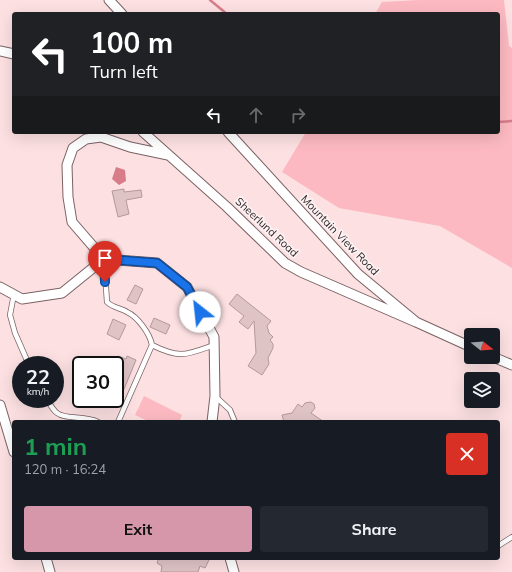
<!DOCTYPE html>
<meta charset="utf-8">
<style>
:root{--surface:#171b24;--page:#242831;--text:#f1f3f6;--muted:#9ea1a6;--accent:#d697aa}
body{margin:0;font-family:Mulish,sans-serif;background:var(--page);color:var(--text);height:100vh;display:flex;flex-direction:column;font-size:15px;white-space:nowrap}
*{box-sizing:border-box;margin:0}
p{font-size:13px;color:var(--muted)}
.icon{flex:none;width:22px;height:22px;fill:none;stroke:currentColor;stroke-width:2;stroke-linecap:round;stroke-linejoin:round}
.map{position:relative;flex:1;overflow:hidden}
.drawer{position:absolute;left:12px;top:420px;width:488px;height:140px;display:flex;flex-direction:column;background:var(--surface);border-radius:4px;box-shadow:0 4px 16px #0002}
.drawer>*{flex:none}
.hud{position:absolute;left:12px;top:12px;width:488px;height:122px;border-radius:4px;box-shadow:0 4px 16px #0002;background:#202124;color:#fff;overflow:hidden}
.needle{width:26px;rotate:107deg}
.fabs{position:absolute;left:464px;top:328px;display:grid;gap:8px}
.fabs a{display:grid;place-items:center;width:36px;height:36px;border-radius:4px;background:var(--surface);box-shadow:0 4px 16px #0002;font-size:20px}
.speed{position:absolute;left:12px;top:356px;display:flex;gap:8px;font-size:20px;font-weight:700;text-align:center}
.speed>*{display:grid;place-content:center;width:52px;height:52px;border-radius:50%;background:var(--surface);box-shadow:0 4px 16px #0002;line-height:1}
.speed small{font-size:10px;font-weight:400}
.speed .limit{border:2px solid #111;border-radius:6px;background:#fff;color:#111}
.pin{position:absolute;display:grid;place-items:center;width:34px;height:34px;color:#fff;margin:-41px -17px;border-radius:50% 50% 50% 0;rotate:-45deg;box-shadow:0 0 4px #0007}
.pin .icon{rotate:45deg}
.me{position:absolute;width:44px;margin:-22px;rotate:331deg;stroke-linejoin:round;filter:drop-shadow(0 0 3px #0008)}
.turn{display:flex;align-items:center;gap:14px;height:84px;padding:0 12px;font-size:18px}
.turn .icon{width:52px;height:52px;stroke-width:2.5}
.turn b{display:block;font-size:28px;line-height:34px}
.lanes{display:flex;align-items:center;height:38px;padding:0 12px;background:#0003;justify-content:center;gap:20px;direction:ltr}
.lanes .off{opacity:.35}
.round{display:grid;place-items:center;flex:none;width:42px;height:42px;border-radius:4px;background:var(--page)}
.headline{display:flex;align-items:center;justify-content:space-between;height:68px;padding:0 12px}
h1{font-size:24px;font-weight:700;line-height:30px;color:#1e9e55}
.cta{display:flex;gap:8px;margin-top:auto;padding:8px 12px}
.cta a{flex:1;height:46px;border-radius:4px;background:var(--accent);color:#111;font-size:16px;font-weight:700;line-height:46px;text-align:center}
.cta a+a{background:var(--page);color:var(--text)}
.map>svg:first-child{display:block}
.green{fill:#fcb9c1}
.water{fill:#d97c8a}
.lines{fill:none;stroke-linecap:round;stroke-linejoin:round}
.stream{stroke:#d97c8a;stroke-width:2.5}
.building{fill:#dfc4c6;stroke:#b4999c}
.lane-casing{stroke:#7a6264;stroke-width:6}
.street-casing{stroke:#7a6264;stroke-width:11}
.lane{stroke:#fff;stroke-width:4.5}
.street{stroke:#fff;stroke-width:9}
.route-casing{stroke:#114b97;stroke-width:10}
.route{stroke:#1a73e8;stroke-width:7}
.labels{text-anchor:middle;stroke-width:3.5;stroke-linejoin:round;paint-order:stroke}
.street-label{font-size:11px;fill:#302526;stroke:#fdf2f3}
</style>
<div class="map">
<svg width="512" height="572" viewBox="0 0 512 572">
<rect width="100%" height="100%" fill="#fce0e2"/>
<path class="green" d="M 418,0 L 504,0 L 509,46 L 512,48 L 512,268 L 440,226 L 339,208 L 282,172 L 306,132 L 498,132 L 498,14 L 375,14 L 382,2 Z
M 144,396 L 182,415 L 179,422 L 150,422 L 135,415 Z"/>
<path class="water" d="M 116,167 L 125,170 L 126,181 L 119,185 L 112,179 Z"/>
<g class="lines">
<path class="stream" d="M 210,0 L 227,14
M 498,122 L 512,121"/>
</g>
<path class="building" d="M 124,189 L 124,192 L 141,190 L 142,197 L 126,200 L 129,214 L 118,217 L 112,191 Z
M 135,285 L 143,289 L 136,304 L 127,300 Z
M 237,294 L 271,321 L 267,326 L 269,333 L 273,337 L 270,340 L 273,344 L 273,348 L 268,358 L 269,364 L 262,375 L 248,366 L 256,353 L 254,321 L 248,329 L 239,322 L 244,316 L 229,304 Z
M 154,318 L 170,325 L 166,334 L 150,327 Z
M 113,319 L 126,325 L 119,340 L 107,334 Z
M 118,356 L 126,359 L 127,356 L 136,360 L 122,394 L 115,391 L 115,372 L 119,363 L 115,362 Z
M 311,402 L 314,404 L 315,408 L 311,413 L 324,422 L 284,422 L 282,415 L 292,413 L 298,404 L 302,407 L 305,403 Z
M 159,558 L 210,558 L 205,568 L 200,566 L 198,572 L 161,572 L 162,566 L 157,563 Z"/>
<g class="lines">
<defs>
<path id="lane" d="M 104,259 L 107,302 C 113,308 121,308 127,312 C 138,317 150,334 152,345 L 118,422
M 14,294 L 10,315 L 15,333 L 29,365
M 152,345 C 180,359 186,355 214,345
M 216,397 L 230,410 L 235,422
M 47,399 C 50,404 52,409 57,413 C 66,420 84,415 98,422
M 498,546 L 512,537"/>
<path id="street" d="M 109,0 L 122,14
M 0,51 L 14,54
M 143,132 L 227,207 L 285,263 L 301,272 L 416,322
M 228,132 L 358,274 L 416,322 L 471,347
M 168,155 L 130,147 L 101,137 L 86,139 L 73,148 L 67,165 L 68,197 L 72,222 L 104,259 L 157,263 L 187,287 L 214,337 L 215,396 L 212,422
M 0,287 L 22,299 L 62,293 L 104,259
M 493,357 L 512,365
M 0,405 L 14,452
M 46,558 L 50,572
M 230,558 L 234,572"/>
</defs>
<use href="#lane" class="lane-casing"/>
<use href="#street" class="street-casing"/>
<use href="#lane" class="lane"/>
<use href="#street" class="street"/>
</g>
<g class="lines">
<defs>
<path id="route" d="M 105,282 L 104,259 L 157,263 L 187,287 L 200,312"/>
</defs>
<use href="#route" class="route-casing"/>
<use href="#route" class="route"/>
</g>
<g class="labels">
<g class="street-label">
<text transform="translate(267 227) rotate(43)" y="4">Sheerlund Road</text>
<text transform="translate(340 235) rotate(46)" y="4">Mountain View Road</text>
</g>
</g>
</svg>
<div class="fabs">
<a><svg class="needle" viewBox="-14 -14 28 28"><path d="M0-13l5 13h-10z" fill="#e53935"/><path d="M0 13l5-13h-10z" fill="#9ea1a6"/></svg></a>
<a><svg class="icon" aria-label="layers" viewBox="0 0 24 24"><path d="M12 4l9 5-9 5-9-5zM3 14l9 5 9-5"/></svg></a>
</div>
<div class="speed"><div>22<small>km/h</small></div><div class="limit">30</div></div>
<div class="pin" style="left:105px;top:282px;background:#d93025"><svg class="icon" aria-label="arrive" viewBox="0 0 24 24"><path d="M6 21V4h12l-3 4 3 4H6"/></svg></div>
<svg class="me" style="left:200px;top:312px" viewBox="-20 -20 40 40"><circle r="19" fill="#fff"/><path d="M0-13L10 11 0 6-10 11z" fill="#1a73e8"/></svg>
<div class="hud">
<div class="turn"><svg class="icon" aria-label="left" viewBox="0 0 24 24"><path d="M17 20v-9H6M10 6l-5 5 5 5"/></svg><div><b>100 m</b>Turn left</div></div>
<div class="lanes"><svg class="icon" aria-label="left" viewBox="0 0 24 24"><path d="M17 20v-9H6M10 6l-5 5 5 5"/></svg><svg class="icon off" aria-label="ahead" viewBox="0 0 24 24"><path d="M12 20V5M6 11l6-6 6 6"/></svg><svg class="icon off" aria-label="right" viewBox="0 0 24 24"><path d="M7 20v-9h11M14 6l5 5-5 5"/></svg></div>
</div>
<section class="drawer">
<div class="headline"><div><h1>1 min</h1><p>120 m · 16:24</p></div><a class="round" style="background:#d93025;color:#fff"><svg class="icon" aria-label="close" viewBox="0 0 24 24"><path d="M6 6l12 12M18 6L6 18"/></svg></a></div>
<div class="cta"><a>Exit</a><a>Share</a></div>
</section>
</div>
